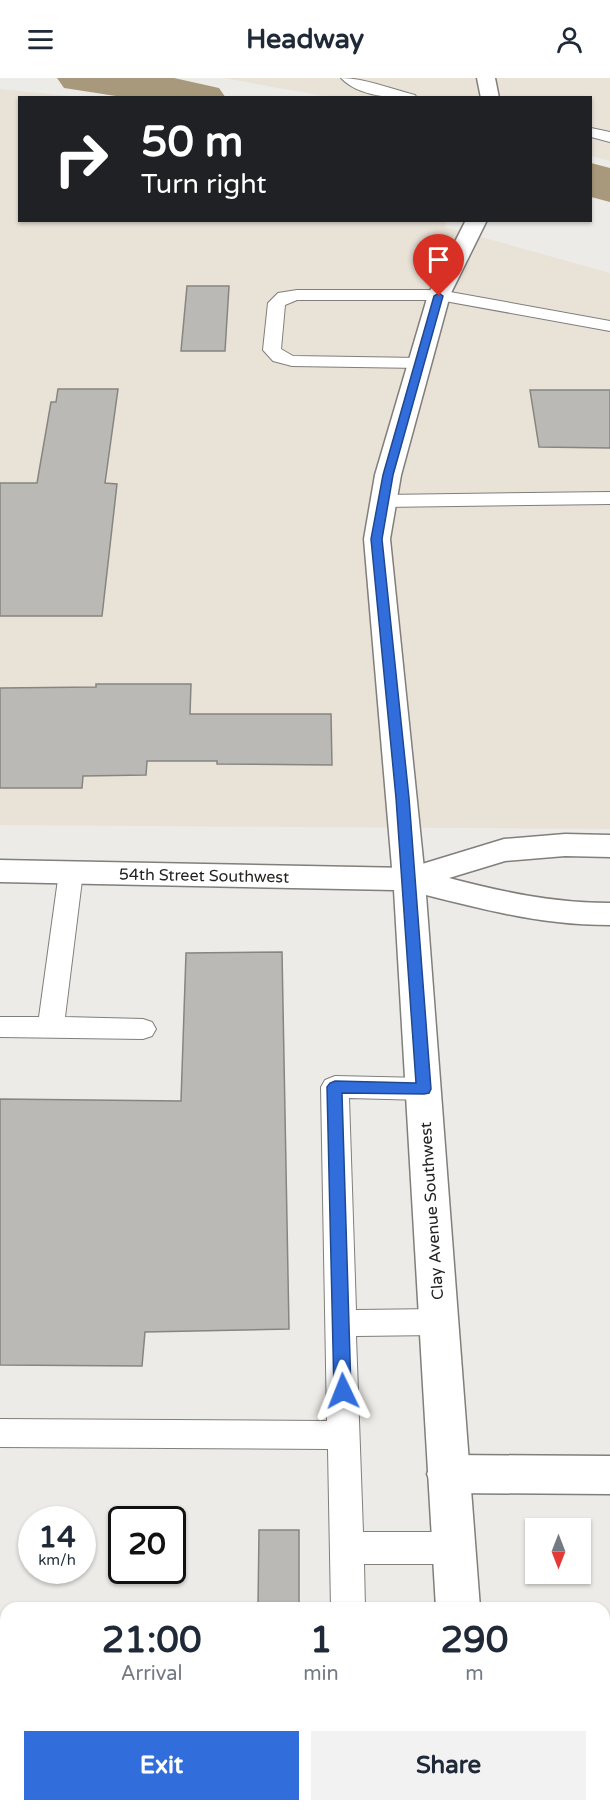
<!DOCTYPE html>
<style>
:root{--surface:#fff;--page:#f2f2f3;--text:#1f2937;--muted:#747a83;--accent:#316edc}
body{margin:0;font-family:"Varela Round",sans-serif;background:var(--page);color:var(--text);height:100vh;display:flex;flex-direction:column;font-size:22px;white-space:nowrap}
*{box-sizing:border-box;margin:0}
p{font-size:20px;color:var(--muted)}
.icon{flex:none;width:33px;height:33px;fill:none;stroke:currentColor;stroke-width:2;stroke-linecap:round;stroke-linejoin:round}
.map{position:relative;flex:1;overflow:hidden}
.drawer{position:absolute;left:0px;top:1524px;width:610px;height:210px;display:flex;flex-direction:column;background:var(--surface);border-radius:18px 18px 0 0;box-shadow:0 2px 4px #0004}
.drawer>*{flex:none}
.banner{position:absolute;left:18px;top:18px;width:574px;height:126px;border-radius:0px;box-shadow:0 2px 4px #0004;background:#202124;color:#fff;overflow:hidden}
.needle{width:39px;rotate:180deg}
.fabs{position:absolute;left:525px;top:1440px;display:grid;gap:12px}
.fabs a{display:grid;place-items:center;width:66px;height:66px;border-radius:0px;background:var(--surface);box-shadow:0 2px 4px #0004;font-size:30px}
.speed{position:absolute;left:18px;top:1428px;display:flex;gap:12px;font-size:30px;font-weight:700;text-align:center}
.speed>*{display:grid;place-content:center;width:78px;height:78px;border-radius:50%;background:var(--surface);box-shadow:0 2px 4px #0004;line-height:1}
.speed small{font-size:15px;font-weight:400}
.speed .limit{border:3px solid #111;border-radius:9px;background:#fff;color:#111}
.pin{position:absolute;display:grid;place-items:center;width:51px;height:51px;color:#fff;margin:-62px -26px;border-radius:50% 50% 50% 0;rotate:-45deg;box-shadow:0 0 6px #0007}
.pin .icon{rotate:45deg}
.me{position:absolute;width:66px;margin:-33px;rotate:358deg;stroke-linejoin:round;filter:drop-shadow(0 0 4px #0008)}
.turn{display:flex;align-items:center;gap:21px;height:126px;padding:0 24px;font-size:27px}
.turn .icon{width:78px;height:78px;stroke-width:2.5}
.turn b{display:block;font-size:42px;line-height:51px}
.eta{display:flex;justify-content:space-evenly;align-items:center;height:102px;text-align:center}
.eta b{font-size:36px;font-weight:700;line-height:42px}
.action{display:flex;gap:12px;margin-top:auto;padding:12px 24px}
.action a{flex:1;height:69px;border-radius:0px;background:var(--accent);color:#fff;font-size:24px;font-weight:700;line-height:69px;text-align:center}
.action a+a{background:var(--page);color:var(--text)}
header{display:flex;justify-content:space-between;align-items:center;height:78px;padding:0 24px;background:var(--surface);font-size:27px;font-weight:700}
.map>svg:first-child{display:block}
.built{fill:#e9e2d7}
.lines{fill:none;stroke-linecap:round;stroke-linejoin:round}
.river{fill:#a9997c;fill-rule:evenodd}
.building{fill:#bbb9b5;stroke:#878581;stroke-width:1.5}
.lane-casing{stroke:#817e7b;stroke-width:2}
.street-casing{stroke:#817e7b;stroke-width:3}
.secondary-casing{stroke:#817e7b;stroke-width:3}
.lane{fill:#fff;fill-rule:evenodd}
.street{fill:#fff;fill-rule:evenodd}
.secondary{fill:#fff;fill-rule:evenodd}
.route{fill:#316edc;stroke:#20488f;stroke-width:1.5}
.labels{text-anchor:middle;stroke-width:5;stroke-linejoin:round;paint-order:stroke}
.street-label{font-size:16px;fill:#242321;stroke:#fff}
</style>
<header><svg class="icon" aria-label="menu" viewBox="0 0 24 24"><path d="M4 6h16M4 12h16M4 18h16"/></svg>Headway<svg class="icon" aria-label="person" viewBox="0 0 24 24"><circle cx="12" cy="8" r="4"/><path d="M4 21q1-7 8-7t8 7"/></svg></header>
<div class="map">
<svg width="610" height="1734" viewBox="0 0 610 1734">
<rect width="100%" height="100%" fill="#edebe7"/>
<path class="built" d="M 224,0 L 610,0 L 610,83 L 591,78 L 591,20 L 334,20 Z
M 0,11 L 81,19 L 20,20 L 20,142 L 446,143 L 445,149 L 610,195 L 610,751 L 0,747 Z"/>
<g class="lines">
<path class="river" d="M 57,0 L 174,0 L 219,10 L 226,20 L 129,20 L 64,10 Z
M 591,85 L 610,90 L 610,124 L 591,119 Z"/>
</g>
<path class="building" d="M 187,208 L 229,208 L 225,273 L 181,273 Z
M 58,311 L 118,311 L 105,405 L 117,406 L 102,538 L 0,538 L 0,405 L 37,405 L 51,324 L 56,324 Z
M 530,312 L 610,312 L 610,370 L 539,369 Z
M 96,606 L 191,606 L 190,636 L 331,636 L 332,687 L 217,686 L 217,683 L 147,683 L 146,697 L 83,698 L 82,710 L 0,710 L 0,610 L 96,609 Z
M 282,874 L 289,1251 L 145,1254 L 142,1288 L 0,1287 L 0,1021 L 181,1023 L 186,875 Z
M 259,1452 L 299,1452 L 299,1530 L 258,1530 Z"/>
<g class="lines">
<defs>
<path id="lane" d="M 341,0 C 364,0 391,11 415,17 L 417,20 C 393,20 359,19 341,0 Z
M 591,50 L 610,54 L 610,64 L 591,59 Z
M 297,212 L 439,212 L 610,243 L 610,253 L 439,222 L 297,222 L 285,227 L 281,271 L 293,278 L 420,280 L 426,281 L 429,285 L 426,289 L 420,290 L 292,288 L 273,283 L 263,272 L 268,225 L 278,215 Z
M 610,414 L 610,426 L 383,429 L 376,427 L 373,423 L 376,419 L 383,417 Z
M 71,785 L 80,788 L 83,794 L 65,939 L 143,941 L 152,944 L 156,951 L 152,958 L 143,961 L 0,959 L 0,939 L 39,939 L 59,794 L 62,788 Z
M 335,998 L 424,1000 L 434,1004 L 438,1011 L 434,1018 L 424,1022 L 349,1020 L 356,1232 L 438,1231 L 449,1235 L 453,1244 L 449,1253 L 438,1257 L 356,1258 L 363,1454 L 453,1454 L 465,1459 L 470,1470 L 465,1481 L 453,1486 L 364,1486 L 365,1530 L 331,1530 L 328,1371 L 0,1369 L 0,1341 L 327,1343 L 321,1009 L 325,1002 Z
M 604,1658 L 610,1658 L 610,1694 L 604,1694 Z
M 336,1728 L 372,1728 L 372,1734 L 336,1734 Z"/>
<path id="street" d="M 477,0 L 495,0 L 499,20 L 481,20 Z
M 466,142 L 487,142 L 450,217 L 401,397 L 390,461 L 425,801 L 420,809 L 409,812 L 398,809 L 393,801 L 364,461 L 375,397 L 428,217 Z
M 448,1377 L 610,1378 L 610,1416 L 448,1415 L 433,1410 L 427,1396 L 433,1382 Z"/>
<path id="secondary" d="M 565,756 L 610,757 L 610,779 L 565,778 L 505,783 L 449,800 C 503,814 553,825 610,825 L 610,847 C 543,847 490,833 426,817 L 480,1530 L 436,1530 L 394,812 L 0,804 L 0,782 L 409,790 L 504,761 Z
M 447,1728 L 495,1728 L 496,1734 L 448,1734 Z"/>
</defs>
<use href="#lane" class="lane-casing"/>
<use href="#street" class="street-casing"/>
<use href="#secondary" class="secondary-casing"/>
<use href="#lane" class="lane"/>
<use href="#street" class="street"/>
<use href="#secondary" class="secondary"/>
</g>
<path class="route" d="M 439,215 L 443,218 L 393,397 L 382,461 L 409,720 L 431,1011 L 429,1015 L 424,1016 L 342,1015 L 351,1313 L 349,1318 L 343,1320 L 337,1318 L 334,1313 L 327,1009 L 330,1005 L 335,1003 L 416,1005 L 396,720 L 371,461 L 383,397 L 434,218 Z"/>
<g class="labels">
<g class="street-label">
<text transform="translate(204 797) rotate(1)" y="6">54th Street Southwest</text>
<text transform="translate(431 1133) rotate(-94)" y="6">Clay Avenue Southwest</text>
</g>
</g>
</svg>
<div class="fabs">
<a><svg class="needle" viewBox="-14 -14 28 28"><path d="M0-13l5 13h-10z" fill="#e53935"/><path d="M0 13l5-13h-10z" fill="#747a83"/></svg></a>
</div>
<div class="speed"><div>14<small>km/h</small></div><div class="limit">20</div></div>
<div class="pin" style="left:439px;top:218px;background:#d93025"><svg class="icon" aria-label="arrive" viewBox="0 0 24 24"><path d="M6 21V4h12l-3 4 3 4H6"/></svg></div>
<svg class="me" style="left:343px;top:1313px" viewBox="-20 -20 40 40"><path d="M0-17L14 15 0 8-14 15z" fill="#316edc" stroke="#fff" stroke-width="4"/></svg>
<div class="banner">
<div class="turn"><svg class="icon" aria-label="right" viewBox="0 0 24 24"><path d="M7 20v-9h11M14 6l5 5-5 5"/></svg><div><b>50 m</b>Turn right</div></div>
</div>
<section class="drawer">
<div class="eta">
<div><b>21:00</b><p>Arrival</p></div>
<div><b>1</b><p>min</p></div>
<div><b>290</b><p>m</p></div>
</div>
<div class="action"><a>Exit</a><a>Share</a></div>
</section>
</div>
